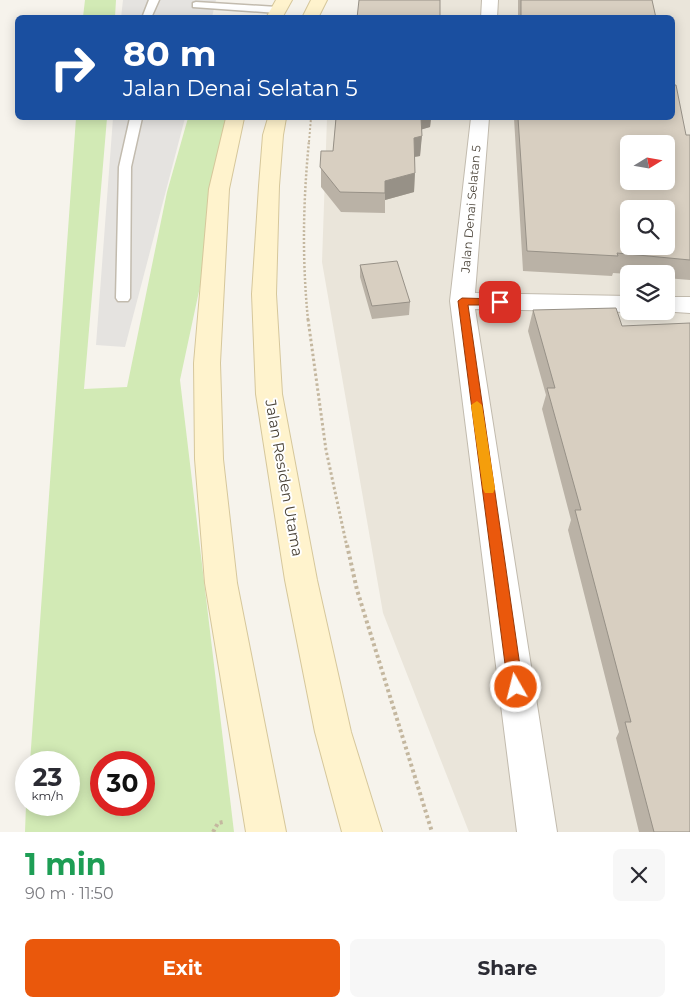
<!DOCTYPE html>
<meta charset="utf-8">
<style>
:root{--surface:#fff;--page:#f7f7f7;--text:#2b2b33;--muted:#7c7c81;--accent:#ea580c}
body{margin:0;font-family:Montserrat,sans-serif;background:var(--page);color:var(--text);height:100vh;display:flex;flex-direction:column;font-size:19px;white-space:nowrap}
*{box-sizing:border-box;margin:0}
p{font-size:16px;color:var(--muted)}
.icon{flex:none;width:28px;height:28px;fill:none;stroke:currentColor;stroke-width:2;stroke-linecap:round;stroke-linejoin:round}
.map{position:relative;height:832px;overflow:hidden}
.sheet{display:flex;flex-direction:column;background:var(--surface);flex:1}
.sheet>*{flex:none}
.hud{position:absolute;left:15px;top:15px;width:660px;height:105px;border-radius:8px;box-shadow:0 2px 12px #0003;background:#1a4fa0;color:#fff;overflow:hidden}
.needle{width:32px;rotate:79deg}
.buttons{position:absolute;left:620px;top:135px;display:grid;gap:10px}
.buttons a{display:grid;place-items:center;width:55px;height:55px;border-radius:8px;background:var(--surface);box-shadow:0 2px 12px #0003;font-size:25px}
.speed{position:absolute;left:15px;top:751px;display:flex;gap:10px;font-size:25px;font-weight:700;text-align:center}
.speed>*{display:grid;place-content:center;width:65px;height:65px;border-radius:50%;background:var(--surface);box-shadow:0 2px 12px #0003;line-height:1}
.speed small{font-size:12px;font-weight:400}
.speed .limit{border:8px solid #d22;background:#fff;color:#111}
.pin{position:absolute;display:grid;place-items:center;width:42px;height:42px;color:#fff;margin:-21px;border-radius:10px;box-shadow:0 2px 8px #0006}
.me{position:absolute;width:55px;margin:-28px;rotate:352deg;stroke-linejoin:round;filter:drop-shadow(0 0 4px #0008)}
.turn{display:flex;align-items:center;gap:18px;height:105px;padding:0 25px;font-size:22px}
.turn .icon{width:65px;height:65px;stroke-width:2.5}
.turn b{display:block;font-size:35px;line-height:42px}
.round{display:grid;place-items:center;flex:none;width:52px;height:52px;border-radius:8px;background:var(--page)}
.headline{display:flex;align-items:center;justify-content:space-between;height:85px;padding:0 25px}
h1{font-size:30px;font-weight:700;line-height:38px;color:#1e9e55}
.action{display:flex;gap:10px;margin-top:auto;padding:10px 25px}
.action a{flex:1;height:58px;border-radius:8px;background:var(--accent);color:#fff;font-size:20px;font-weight:700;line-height:58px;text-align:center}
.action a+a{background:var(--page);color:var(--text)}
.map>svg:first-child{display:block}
.residential{fill:#eae5da;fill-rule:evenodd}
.green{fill:#d2eab5;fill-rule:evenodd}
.parking{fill:#e5e3e0}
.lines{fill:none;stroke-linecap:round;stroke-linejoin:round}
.lane-casing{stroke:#c2bbae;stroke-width:3}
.street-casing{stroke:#c2bbae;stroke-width:2}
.secondary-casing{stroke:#d6c79b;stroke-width:2}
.path-far3{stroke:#c4b79f;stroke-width:2;stroke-dasharray:2 2;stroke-linecap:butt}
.path-far2{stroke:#c4b79f;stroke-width:2.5;stroke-dasharray:2 2;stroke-linecap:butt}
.path-far1{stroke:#c4b79f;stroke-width:3;stroke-dasharray:2.5 2.5;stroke-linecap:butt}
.path{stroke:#c4b79f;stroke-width:4;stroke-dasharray:3 3;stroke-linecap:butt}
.lane{fill:#fff;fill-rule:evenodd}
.street{fill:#fff;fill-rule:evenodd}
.secondary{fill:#fff3cd;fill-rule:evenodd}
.wall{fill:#bab2a6}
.shaded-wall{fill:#979187}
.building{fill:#d8cfc1;stroke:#979187;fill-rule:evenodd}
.route{fill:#ea580c;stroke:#983908}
.slow{fill:#f59e0b}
.labels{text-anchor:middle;stroke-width:4;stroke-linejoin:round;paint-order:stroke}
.far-street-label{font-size:12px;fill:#4b4439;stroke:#fff}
.street-label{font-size:15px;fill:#4b4439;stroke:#fff}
</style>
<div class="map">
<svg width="690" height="832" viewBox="0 0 690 832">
<rect width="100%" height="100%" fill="#f6f3ec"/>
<path class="residential" d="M 364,0 L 690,0 L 690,832 L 469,832 L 383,613 L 322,262 L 327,118 L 672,118 L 672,18 L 357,17 ZM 629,144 L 666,144 L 666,181 L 629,181 ZM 629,209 L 666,209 L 666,246 L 629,246 ZM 629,274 L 666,274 L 666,311 L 629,311 Z"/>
<path class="green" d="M 85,0 L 116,0 L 115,17 L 83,17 Z
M 76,118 L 107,118 L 84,389 L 127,387 L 167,192 L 188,118 L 236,118 L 180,380 L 234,832 L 25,832 L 26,805 L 69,805 L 69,762 L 30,762 ZM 101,762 L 144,762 L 144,805 L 101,805 Z"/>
<path class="parking" d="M 123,0 L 216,0 L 212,17 L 121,18 Z
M 113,118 L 185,118 L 125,347 L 96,345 Z"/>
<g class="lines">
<defs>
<path id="lane" d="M 149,0 L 159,0 L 151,18 L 142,18 Z
M 196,2 L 277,7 L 282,10 L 277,13 L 193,7 L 193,3 Z
M 130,118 L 142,118 L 131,167 L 130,298 L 128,301 L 118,301 L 116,298 L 119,167 Z"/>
<path id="street" d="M 482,0 L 498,0 L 497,18 L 481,18 Z
M 471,118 L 489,118 L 475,293 L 629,296 L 629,311 L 632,311 L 629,312 L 475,309 L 557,832 L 517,832 L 450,301 Z
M 666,297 L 690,297 L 690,313 L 660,311 L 666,311 Z"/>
<path id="secondary" d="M 276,0 L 292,0 L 282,18 L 266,18 Z
M 311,0 L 327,0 L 318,18 L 302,18 Z
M 226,118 L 244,118 L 229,189 L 220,363 L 223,459 L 237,583 L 286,832 L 246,832 L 205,583 L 195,459 L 194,363 L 209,189 Z
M 268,118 L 286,118 L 283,135 L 279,186 L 276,294 L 282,394 L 317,580 L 351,732 L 382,832 L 342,832 L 315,732 L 285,580 L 256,394 L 252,294 L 259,186 L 263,135 Z"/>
</defs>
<use href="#lane" class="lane-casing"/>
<use href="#street" class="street-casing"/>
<use href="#secondary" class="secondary-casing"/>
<path class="path-far3" d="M 309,142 L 311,118"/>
<path class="path-far2" d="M 308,320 C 302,259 303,202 309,141"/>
<path class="path-far1" d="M 308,319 L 326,450 L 347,547"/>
<path class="path" d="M 347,545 L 357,590 L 432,832
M 213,832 L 218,823 L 223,822"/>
<use href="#lane" class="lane"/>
<use href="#street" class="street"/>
<use href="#secondary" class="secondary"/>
</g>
<path class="wall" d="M 518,0 L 652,0 L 656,18 L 518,18 Z
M 336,118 L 431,118 L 430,127 L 422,129 L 420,156 L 415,157 L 414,192 L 385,200 L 385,213 L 341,212 L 321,187 L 321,151 L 333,151 Z
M 514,118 L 672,118 L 686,135 L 690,135 L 690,280 L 666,278 L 666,274 L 629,274 L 613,273 L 612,276 L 523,271 Z
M 360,265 L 410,302 L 409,315 L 372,319 L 360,277 Z
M 533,310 L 690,832 L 639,832 L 616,738 L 619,732 L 568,530 L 571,520 L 542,409 L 546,395 L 528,331 Z"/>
<path class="shaded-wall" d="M 421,118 L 431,118 L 430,127 L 420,130 Z
M 422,136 L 420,156 L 413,157 L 414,138 Z
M 415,173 L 414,192 L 385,200 L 385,181 Z"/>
<path class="building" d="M 359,0 L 440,0 L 440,18 L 357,18 Z
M 521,0 L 652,0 L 656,18 L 521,18 Z
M 672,80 L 674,85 L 676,85 L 686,135 L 690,135 L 690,260 L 617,253 L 618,256 L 527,251 L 518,118 L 672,118 ZM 629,144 L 666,144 L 666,181 L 629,181 ZM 629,209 L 666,209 L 666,246 L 629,246 Z
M 336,118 L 421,118 L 422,136 L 414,138 L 415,173 L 385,181 L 385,193 L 340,192 L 320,167 L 321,151 L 333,151 Z
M 397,261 L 410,302 L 372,306 L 360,265 Z
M 616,308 L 622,326 L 690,323 L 690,832 L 654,832 L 625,722 L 631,722 L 575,510 L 581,510 L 547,388 L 555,388 L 533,310 Z"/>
<path class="route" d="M 462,298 L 500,299 L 505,302 L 500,305 L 468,305 L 523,687 L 521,692 L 516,694 L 510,692 L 508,687 L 458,301 Z"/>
<path class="slow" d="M 477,401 L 482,405 L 495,489 L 493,493 L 485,493 L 483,489 L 471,405 Z"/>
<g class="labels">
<g class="far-street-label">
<text transform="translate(471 209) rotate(-85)" y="4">Jalan Denai Selatan 5</text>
</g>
<g class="street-label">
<text transform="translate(284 478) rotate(80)" y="5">Jalan Residen Utama</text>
</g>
</g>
</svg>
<div class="buttons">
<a><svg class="needle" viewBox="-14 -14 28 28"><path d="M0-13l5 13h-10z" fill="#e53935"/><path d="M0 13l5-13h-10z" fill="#7c7c81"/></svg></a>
<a><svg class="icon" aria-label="search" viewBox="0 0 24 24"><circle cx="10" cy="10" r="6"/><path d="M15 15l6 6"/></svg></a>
<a><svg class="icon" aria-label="layers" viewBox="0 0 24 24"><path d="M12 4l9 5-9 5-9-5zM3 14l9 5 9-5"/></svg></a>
</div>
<div class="speed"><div>23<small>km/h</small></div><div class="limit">30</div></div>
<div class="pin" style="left:500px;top:302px;background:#d93025"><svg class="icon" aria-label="arrive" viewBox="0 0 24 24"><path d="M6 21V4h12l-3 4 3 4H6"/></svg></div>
<svg class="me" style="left:516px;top:687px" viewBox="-20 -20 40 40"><circle r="17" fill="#ea580c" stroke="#fff" stroke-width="3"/><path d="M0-11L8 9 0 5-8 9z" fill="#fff"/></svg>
<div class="hud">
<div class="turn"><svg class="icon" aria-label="right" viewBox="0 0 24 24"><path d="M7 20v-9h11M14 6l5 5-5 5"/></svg><div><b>80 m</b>Jalan Denai Selatan 5</div></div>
</div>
</div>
<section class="sheet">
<div class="headline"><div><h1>1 min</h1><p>90 m · 11:50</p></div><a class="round"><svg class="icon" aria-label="close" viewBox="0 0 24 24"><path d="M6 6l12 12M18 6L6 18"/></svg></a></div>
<div class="action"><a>Exit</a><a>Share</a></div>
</section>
